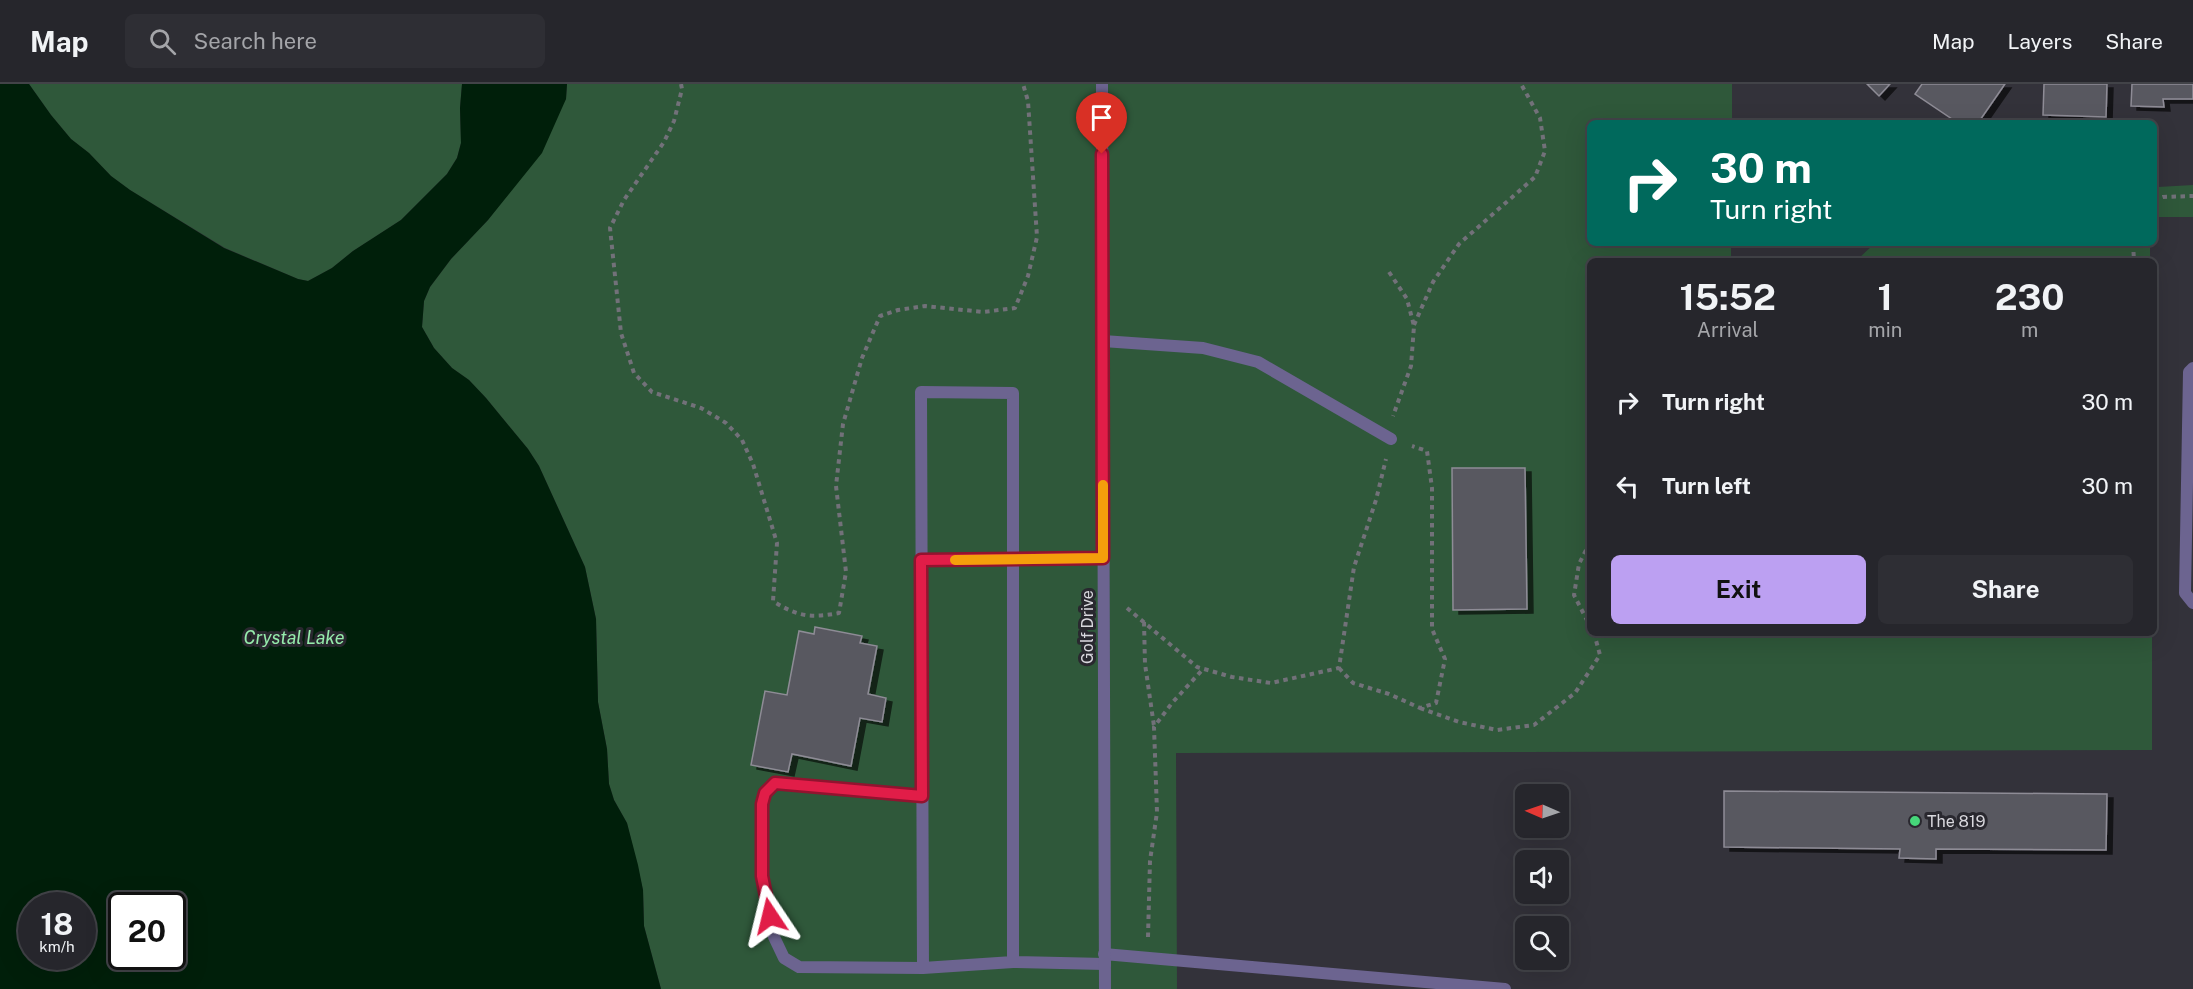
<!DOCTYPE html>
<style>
:root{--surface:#26262c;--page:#2e2e34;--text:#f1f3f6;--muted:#a4a5a9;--line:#424348;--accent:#bca0f2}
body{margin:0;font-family:"Public Sans",sans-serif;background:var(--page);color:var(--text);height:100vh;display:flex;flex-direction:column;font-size:22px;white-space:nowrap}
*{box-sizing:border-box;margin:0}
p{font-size:20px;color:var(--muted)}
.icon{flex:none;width:33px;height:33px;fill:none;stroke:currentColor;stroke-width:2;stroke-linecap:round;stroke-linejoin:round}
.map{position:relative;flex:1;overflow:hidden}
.details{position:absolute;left:1587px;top:174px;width:570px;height:378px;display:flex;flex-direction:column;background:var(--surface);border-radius:9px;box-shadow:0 6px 24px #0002,0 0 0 2px var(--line)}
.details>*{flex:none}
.top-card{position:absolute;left:1587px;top:36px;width:570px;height:126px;border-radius:9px;box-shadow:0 6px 24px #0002,0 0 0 2px var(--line);background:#00695c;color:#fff;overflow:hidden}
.needle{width:39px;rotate:272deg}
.controls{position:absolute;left:1515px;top:700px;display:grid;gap:12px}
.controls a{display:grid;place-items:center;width:54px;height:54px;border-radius:9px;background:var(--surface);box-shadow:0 6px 24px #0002,0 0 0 2px var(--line);font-size:30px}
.speed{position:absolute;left:18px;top:808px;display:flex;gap:12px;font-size:30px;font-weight:700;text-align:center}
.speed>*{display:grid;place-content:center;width:78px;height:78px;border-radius:50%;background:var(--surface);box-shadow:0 6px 24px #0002,0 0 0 2px var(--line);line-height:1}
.speed small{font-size:15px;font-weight:400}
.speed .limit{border:3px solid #111;border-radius:9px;background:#fff;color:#111}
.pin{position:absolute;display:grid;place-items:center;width:51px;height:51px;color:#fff;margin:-62px -26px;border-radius:50% 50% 50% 0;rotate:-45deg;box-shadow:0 0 6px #0007}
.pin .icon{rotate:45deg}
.me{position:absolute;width:66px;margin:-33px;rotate:350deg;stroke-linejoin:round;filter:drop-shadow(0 0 4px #0008)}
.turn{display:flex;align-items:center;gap:21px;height:126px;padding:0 24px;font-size:27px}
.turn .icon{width:78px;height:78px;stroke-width:2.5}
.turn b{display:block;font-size:42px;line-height:51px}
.eta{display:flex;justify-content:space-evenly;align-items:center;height:102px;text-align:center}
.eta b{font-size:36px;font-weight:700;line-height:42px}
.cta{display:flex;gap:12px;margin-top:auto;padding:12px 24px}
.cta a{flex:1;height:69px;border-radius:9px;background:var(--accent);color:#111;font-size:24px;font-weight:700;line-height:69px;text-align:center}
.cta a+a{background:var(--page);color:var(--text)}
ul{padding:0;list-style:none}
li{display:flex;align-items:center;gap:18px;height:84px;padding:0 24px}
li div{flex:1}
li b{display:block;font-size:22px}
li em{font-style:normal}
header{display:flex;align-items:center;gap:36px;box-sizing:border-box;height:84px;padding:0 30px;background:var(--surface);border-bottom:2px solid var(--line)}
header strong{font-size:28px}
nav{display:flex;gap:33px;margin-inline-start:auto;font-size:21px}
.search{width:420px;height:54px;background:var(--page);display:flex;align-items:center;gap:15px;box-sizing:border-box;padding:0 21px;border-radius:9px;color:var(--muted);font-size:22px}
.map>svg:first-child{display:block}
.green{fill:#2f583a}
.water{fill:#001f0a;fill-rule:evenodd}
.building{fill:#595860;stroke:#8e8c96;stroke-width:1.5;filter:url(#shadow)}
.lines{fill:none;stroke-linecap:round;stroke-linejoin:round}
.path{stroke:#727179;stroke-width:4;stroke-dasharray:4.5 4.5;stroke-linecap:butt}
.service{stroke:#6c6490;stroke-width:12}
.tertiary{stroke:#6c6490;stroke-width:12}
.route-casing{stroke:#92132f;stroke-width:15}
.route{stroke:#e11d48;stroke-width:10}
.slow{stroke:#f59e0b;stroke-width:10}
.poi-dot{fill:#46d77a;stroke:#29282f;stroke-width:2}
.labels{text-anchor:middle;stroke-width:6;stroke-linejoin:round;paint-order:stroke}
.street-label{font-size:16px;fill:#d9d8de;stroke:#29282f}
.poi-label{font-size:16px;fill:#d9d8de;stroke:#29282f;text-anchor:start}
.water-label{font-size:18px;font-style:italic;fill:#96ecac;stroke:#29282f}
</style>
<header>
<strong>Map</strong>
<div class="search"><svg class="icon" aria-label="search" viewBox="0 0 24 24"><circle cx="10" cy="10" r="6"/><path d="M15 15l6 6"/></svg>Search here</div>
<nav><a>Map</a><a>Layers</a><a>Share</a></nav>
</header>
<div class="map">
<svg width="2193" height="905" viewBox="0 0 2193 905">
<defs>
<filter id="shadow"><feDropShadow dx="6" dy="4" stdDeviation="0" flood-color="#0009"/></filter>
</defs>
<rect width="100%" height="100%" fill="#33323a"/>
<path class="green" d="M 29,0 L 462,0 L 460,24 L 461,59 L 457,74 L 447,90 L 401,136 L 353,167 L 332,184 L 308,197 L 298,195 L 225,164 L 130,106 L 111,92 L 89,69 L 71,55 L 51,31 Z
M 567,0 L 1732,0 L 1732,39 L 1590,39 L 1590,159 L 1731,159 L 1731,175 L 1857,176 L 1875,159 L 2150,159 L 2150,177 L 1590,177 L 1590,549 L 2152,549 L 2152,666 L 1176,669 L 1177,905 L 661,905 L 644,842 L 643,806 L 627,739 L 614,716 L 609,700 L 607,665 L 598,618 L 596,535 L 585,483 L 539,382 L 528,365 L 486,314 L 469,296 L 452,284 L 434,264 L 422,243 L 424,217 L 430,203 L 451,175 L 488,136 L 503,116 L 566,15 Z
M 2154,94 L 2158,103 L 2193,101 L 2193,133 L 2154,133 Z"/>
<path class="water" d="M 0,0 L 29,0 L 51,31 L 71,55 L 89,69 L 111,92 L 130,106 L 224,164 L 298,195 L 308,197 L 332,184 L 353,167 L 401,136 L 447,90 L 457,74 L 461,59 L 460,24 L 462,0 L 567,0 L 566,15 L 542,69 L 488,136 L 451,175 L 430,203 L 424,217 L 422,243 L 434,264 L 452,284 L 469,296 L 486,314 L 528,365 L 539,382 L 585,483 L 596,535 L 598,618 L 607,665 L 609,700 L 614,716 L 627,739 L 638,781 L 643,806 L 644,842 L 661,905 L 0,905 ZM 32,822 L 82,822 L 82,873 L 32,873 ZM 122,822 L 172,822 L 172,873 L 122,873 Z
M 1867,549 L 1924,549 L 1886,554 Z"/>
<path class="building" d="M 1867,0 L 1890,0 L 1879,12 Z
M 1922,0 L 2005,0 L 1978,39 L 1958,39 L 1915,10 Z
M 2044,0 L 2107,0 L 2106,33 L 2043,31 Z
M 2132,0 L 2193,0 L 2193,15 L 2163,15 L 2164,23 L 2131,22 Z
M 1452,384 L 1525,384 L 1527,525 L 1453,526 Z
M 815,543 L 862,552 L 860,559 L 877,562 L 868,610 L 886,614 L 882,638 L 860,634 L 851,682 L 792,670 L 788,688 L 751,681 L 765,607 L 787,611 L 799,547 L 814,550 Z
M 1724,707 L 2107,710 L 2106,766 L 1936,765 L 1936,775 L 1899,774 L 1900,765 L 1724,763 Z"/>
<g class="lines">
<path class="path" d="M 681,0 L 682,5 L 674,37 L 664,58 L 624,116 L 610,144 L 621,249 L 634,289 L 652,308 L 701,324 L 726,339 L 742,356 L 753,380 L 777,459 L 773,517 C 798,533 811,534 839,529 L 846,488 L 836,402 L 843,340 L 862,274 L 880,232 L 898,226 L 925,222 L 983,228 L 1015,224 L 1028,192 L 1037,153 L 1028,17 L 1023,0
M 2154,116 L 2163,113 L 2193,112
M 2133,159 L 2134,177
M 1389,188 L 1407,215 L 1414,242 L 1411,282 L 1393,332
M 1414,241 L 1433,198 L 1459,160 L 1535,93 L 1545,67 L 1540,34 L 1521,0
M 1590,458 L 1579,480 L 1574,511 L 1590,542
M 1127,524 L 1197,583 L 1232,593 L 1271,599 L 1339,584 L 1354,483 L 1376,416 L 1386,375
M 1144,538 L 1145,580 L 1154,642
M 1339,584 L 1353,599 L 1389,610 L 1420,624 L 1436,619 L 1445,575 L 1432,545 L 1432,404 L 1427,367 L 1412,362
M 1420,624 L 1459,638 L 1497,646 L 1534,641 L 1575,609 L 1600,571 L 1594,549
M 1148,853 L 1150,777 L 1157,728 L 1154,643 L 1172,619 L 1204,584"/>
<path class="service" d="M 1103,257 L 1203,264 L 1258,278 L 1391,355
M 2193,284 L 2189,288 L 2185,509 L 2193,519
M 921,476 L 1103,474
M 922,712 L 775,699 L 765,709 L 762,720 L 762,792 L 774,853 L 784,874 L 799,883 L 923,884 L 1013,878 L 1105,880
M 1104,870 L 1505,905
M 923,884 L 921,308 L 1013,309 L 1013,878"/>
<path class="tertiary" d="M 1102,0 L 1105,905"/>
</g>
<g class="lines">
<defs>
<path id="route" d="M 770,832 L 762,792 L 762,720 L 765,709 L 775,699 L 922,712 L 921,476 L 1103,474 L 1102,70"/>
</defs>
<use href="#route" class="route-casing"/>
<use href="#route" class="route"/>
<path class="slow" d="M 955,476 L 1103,474 L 1103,401"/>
</g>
<circle class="poi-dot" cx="1915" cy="737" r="6"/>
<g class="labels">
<g class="street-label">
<text transform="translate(1087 543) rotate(-90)" y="6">Golf Drive</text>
</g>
<g class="poi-label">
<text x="1927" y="743">The 819</text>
</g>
<g class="water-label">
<text x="294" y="560">Crystal Lake</text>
</g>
</g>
</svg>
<div class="controls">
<a><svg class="needle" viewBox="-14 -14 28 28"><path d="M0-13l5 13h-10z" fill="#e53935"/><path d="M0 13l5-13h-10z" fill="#a4a5a9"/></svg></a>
<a><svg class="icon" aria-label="sound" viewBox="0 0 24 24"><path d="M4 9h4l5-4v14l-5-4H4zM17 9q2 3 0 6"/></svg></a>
<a><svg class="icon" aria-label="search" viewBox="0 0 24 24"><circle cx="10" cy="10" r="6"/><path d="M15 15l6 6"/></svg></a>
</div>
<div class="speed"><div>18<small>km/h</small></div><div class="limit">20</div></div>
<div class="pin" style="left:1102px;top:70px;background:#d93025"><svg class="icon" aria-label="arrive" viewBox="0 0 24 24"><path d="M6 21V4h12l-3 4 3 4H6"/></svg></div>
<svg class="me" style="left:770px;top:832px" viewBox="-20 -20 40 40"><path d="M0-17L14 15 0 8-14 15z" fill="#e11d48" stroke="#fff" stroke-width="4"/></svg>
<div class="top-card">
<div class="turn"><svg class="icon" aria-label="right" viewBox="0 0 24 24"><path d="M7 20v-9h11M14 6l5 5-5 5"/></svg><div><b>30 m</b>Turn right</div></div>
</div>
<section class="details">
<div class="eta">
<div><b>15:52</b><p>Arrival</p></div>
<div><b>1</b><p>min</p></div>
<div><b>230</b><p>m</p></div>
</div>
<ul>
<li><svg class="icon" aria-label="right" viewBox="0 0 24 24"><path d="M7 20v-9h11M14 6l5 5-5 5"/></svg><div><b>Turn right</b></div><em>30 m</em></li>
<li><svg class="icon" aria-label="left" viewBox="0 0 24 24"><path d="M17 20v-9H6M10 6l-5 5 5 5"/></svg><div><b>Turn left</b></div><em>30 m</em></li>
</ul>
<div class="cta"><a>Exit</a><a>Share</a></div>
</section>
</div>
